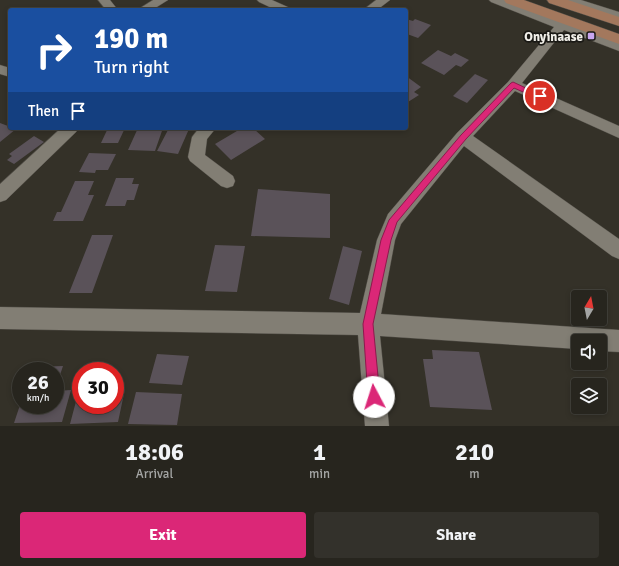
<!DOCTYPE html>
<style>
:root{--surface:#27251e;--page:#33312b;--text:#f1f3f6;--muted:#a4a5a4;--line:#43423c;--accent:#db2777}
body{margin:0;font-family:Signika,sans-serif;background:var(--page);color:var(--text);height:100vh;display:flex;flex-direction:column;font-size:15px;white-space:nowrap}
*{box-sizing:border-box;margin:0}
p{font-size:13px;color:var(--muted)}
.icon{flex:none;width:22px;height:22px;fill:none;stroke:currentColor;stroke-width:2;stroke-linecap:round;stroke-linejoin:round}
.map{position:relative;height:426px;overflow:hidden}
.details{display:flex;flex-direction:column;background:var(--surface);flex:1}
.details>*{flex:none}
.hud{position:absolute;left:8px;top:8px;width:400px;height:122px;border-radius:4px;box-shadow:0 2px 6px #0003,0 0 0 1px var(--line);background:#1a4fa0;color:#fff;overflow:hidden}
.needle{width:26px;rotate:10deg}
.controls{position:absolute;left:571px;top:290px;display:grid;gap:8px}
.controls a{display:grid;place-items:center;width:36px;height:36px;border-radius:4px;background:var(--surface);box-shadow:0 2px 6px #0003,0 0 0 1px var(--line);font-size:20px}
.speed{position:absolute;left:12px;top:362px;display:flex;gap:8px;font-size:20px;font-weight:700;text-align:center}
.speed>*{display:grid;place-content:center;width:52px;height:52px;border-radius:50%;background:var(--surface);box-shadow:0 2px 6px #0003,0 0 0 1px var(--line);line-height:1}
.speed small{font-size:10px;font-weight:400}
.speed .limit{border:6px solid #d22;background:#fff;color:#111}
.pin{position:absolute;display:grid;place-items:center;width:34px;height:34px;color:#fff;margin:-17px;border:2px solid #fff;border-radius:50%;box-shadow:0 1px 4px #0007}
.me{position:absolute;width:44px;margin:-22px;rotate:355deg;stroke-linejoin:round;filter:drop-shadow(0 0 3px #0008)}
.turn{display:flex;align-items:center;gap:14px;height:84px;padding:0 20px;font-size:18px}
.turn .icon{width:52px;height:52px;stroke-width:2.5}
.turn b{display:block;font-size:28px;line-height:34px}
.then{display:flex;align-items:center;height:38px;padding:0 20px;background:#0003;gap:8px;font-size:15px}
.eta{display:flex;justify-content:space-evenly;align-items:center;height:68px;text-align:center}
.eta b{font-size:24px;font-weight:700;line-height:28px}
.cta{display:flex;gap:8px;margin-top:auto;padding:8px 20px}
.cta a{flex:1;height:46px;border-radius:4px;background:var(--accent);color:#fff;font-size:16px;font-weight:700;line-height:46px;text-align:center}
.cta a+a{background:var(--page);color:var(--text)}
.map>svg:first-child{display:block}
.building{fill:#5a5259}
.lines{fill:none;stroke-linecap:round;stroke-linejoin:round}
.minor-casing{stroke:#4f4c45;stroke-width:1}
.major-casing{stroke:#4f4c45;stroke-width:1}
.minor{fill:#827e74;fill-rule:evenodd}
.major{fill:#a3785d;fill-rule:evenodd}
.route{fill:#db2777;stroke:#8e194d}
.poi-dot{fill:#c8a6ef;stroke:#1a1915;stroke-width:1.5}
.labels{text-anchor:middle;stroke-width:3.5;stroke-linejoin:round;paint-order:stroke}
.far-poi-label{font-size:13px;font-weight:bold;fill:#f0eee8;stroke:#1a1915;text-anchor:end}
</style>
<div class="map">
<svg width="619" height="426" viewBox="0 0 619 426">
<rect width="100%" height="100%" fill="#343128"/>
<path class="building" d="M 406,19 L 413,21 L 415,19 L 431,25 L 418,38 L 407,34 L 406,35 Z
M 438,50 L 451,56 L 455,53 L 469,60 L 461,67 L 456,65 L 444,75 L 421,63 Z
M 475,74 L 488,80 L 467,103 L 453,96 Z
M 406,76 L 421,87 L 414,92 L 419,95 L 408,102 L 406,100 Z
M 0,123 L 16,129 L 0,142 Z
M 108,128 L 125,128 L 118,143 L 101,143 Z
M 138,128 L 163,128 L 155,151 L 128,150 Z
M 169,128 L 189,129 L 178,154 L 157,151 Z
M 242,128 L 253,128 L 265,139 L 231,160 L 215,144 Z
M 34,136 L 44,142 L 14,164 L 7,160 L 12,156 L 9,154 Z
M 89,153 L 116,154 L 108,170 L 96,170 L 95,173 L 79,172 Z
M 116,178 L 134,178 L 132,184 L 139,184 L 134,200 L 127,200 L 125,206 L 105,206 Z
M 75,181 L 94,181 L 88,195 L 94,195 L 83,221 L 53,221 L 57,212 L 61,212 Z
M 258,189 L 330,194 L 330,238 L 251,236 Z
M 92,235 L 113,235 L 92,293 L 69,293 Z
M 215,245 L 245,246 L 237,292 L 205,291 Z
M 343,246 L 362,251 L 349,305 L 329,299 Z
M 432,350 L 479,352 L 492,410 L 430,407 L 423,359 L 433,359 Z
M 157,354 L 189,356 L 182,385 L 149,383 Z
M 63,366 L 55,390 L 55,371 L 33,371 L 34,367 Z
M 115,389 L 125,389 L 118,422 L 70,424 L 79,390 L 81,390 L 81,405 L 115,405 Z
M 71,390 L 62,422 L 14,423 L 20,405 L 55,405 L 55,391 Z
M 136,392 L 182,394 L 177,425 L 128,424 Z"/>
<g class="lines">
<defs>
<path id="minor" d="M 98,0 L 110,0 L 118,10 L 106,10 Z
M 153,0 L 168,0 L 152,10 L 137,10 Z
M 257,0 L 272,0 L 290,8 L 292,10 L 276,10 L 259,2 Z
M 376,0 L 390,0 L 377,10 L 363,10 Z
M 489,0 L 505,0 L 619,43 L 619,51 L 564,30 L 522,83 L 619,126 L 619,138 L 515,91 L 473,136 L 619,239 L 619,259 L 612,256 L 464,146 L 401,224 L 395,240 L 381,314 L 619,330 L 619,352 L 600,351 L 600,341 L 578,341 L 578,349 L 380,336 L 389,426 L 365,426 L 358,335 L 0,329 L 0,307 L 360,313 L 377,240 L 388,214 L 457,133 L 508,82 L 554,27 L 491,2 Z
M 564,0 L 581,0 L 619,12 L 619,20 L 566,2 Z
M 0,65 L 10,68 L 10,77 L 0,74 Z
M 61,128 L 79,128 L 76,132 L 6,200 L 0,202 L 0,184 Z
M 199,128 L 216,128 L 207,139 L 205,155 L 233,176 L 235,181 L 233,186 L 227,188 L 221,186 L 190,161 L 188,157 L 192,137 Z"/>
<path id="major" d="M 504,0 L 524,0 L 619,34 L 619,44 L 506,3 Z
M 547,0 L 568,0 L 619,17 L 619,26 L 549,3 Z"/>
</defs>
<use href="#minor" class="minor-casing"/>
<use href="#major" class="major-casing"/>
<use href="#minor" class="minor"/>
<use href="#major" class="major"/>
</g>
<path class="route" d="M 513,82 L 543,96 L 540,99 L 537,98 L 514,88 L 466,139 L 397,222 L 391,240 L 373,324 L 380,397 L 379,401 L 374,403 L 370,401 L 368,397 L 363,324 L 381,240 L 389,220 L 461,135 L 511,83 Z"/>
<rect class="poi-dot" x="587" y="32" width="8" height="8" rx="2"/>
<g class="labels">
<g class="far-poi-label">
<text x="583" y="41">Onyinaase</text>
</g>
</g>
</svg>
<div class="controls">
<a><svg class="needle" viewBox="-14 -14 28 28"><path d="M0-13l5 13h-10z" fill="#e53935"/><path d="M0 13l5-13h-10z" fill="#a4a5a4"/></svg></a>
<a><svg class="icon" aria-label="sound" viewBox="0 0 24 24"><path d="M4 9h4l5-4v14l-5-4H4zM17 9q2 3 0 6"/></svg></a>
<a><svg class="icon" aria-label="layers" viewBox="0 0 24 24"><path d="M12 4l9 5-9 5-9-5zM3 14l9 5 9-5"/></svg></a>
</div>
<div class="speed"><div>26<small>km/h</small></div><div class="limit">30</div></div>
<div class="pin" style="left:540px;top:96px;background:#d93025"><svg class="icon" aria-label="arrive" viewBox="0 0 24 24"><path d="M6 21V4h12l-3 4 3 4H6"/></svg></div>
<svg class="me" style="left:374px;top:397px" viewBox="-20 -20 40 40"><circle r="19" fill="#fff"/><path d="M0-13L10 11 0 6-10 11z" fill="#db2777"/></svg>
<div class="hud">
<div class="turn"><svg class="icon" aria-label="right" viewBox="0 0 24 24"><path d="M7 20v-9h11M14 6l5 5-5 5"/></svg><div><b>190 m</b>Turn right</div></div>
<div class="then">Then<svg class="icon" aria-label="arrive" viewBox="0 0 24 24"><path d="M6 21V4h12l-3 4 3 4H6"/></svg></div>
</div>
</div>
<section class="details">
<div class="eta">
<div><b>18:06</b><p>Arrival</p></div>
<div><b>1</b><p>min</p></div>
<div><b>210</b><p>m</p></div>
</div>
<div class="cta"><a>Exit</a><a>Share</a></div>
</section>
